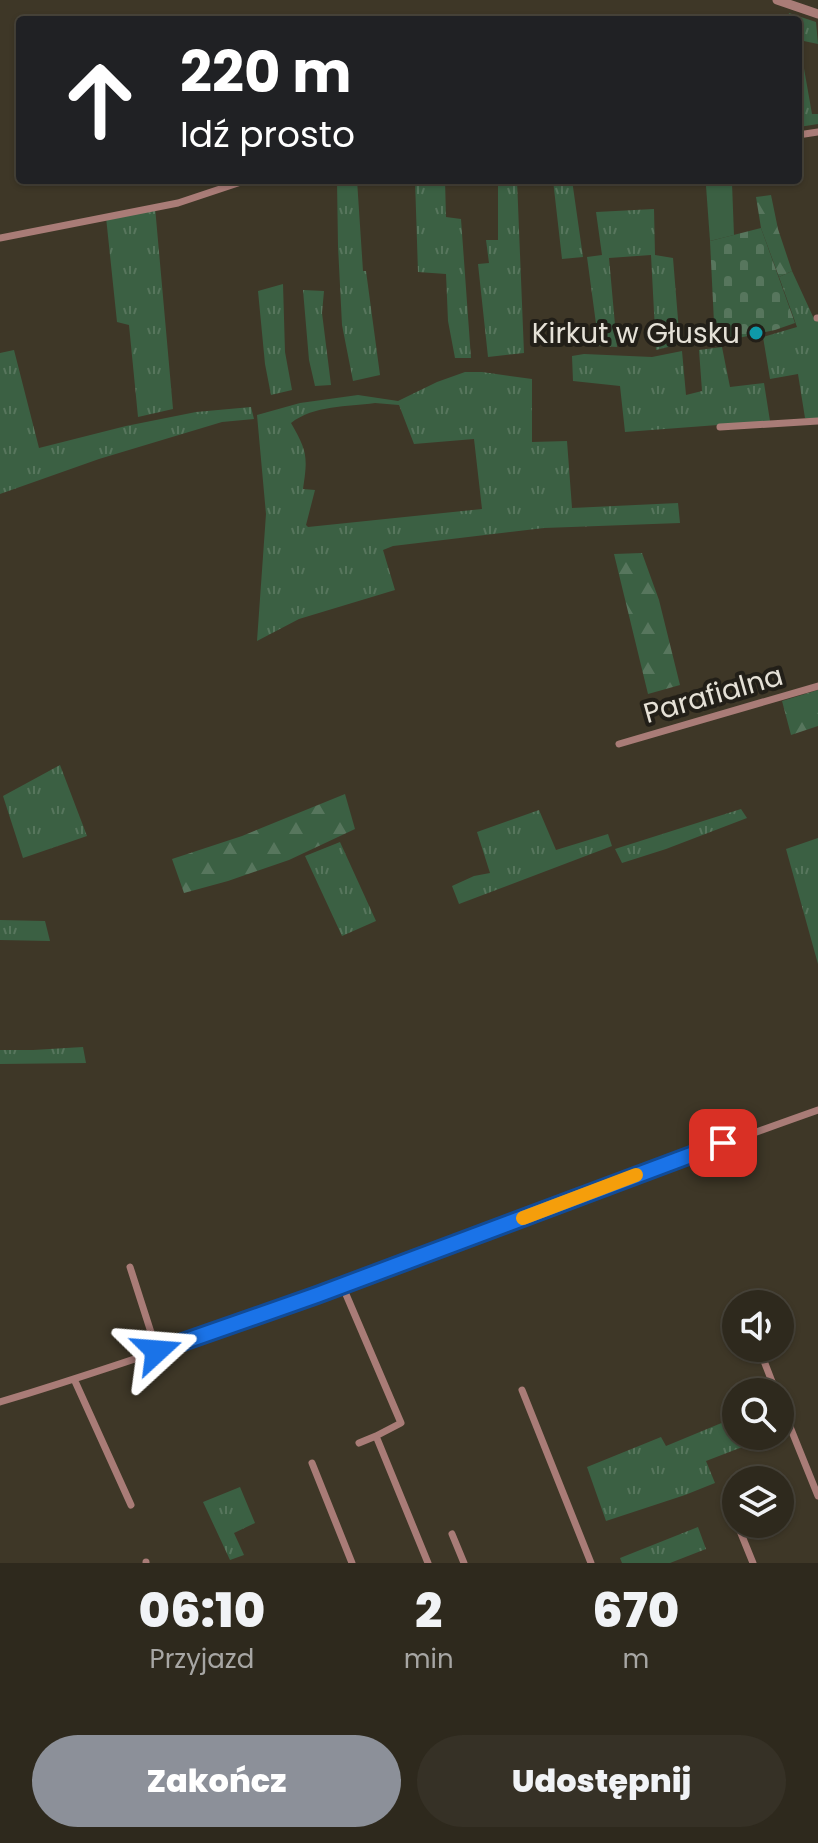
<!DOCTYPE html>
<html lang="pl">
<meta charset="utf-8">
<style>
:root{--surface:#2e291d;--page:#363126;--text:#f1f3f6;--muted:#a7a6a4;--line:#49453b;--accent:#8c9099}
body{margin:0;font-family:Poppins,sans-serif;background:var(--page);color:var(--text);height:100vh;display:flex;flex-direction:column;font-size:30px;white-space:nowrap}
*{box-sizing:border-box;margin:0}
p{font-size:26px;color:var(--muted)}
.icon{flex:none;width:44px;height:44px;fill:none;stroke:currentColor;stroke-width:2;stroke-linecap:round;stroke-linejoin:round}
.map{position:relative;height:1563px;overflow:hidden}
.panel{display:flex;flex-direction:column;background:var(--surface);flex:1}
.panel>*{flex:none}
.guide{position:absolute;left:16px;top:16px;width:786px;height:168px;border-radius:8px;box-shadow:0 2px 6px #0004,0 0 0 2px var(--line);background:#202124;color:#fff;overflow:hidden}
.tools{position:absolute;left:722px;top:1290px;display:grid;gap:16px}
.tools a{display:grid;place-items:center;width:72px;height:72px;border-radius:50%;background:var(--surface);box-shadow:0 2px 6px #0004,0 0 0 2px var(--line);font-size:40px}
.pin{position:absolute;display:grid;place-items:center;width:68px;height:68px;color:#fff;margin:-34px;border-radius:16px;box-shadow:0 4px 12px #0006}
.me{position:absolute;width:88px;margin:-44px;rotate:71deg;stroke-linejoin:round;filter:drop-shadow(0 0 6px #0008)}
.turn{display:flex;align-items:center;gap:28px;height:168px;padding:0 32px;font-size:36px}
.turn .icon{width:104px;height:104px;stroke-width:2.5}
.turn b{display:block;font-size:56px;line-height:68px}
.eta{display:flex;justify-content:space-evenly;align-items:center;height:136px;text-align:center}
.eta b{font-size:48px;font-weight:800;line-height:56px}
.primary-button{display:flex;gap:16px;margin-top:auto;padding:16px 32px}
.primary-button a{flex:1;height:92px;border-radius:48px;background:var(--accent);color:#fff;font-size:32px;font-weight:800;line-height:92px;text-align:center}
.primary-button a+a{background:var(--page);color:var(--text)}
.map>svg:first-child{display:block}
.grass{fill:url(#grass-tufts);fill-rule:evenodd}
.forest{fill:url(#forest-firs)}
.cemetery{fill:url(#cemetery-stones)}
.garden{fill:#3b6043}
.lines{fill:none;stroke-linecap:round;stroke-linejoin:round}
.minor{stroke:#a97c77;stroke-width:7}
.tertiary{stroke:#a97c77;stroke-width:9}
.route-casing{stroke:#114b97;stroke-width:20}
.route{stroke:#1a73e8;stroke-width:14}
.slow{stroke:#f59e0b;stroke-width:14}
.culture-dot{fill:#0f9aa8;stroke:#221f18;stroke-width:3}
.labels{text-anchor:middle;stroke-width:8;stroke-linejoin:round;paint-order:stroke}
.poi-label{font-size:28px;fill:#e5e1d7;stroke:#221f18;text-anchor:end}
.street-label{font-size:28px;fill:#e5e1d7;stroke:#221f18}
</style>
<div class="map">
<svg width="818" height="1563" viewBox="0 0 818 1563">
<defs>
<pattern id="grass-tufts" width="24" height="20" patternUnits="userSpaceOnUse" patternTransform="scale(2)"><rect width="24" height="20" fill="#3b6043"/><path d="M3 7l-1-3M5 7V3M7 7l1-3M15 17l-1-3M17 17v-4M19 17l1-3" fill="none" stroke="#57765d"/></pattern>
<pattern id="forest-firs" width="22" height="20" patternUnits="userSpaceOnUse" patternTransform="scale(2)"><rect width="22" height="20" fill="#3b6043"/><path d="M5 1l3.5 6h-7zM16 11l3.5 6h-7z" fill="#57765d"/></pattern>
<pattern id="cemetery-stones" width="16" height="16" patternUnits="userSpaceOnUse" patternTransform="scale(2)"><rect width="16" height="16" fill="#3b6043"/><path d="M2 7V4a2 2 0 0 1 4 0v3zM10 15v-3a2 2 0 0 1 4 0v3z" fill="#57765d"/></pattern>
</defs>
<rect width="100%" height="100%" fill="#3e3727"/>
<path class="grass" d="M 789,13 L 816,22 L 818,44 L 799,40 L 812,114 L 818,114 L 818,124 L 799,127 L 798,20 L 788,20 Z
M 337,180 L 357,180 L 363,271 L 366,271 L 380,375 L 353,381 L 342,325 L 338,246 Z
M 415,180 L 445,180 L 446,217 L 461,219 L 471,358 L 455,358 L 448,321 L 446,274 L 418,272 Z
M 498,180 L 517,180 L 524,353 L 488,357 L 478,264 L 489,263 L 486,240 L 498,240 Z
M 553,180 L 572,180 L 583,257 L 562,259 Z
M 155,207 L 173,409 L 138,417 L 129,325 L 117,322 L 106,217 Z
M 654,209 L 655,255 L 673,258 L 680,344 L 656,350 L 651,255 L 609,258 L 617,347 L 599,346 L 587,257 L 602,255 L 596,212 Z
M 792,271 L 815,321 L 818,320 L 818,418 L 805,418 L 798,374 L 770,379 L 763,337 L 797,327 L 779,277 Z
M 283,284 L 285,352 L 292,390 L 271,395 L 265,364 L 258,291 Z
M 303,290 L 324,291 L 322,313 L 331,385 L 315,386 L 309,360 Z
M 722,347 L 730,387 L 764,383 L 770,421 L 625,432 L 620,386 L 573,381 L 572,356 L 584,354 L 652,357 L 682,351 L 686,395 L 702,391 L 699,350 Z
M 14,350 L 39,448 L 126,426 L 196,412 L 251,407 L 254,419 L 222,422 L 99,459 L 0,494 L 0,353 Z
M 465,372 L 482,372 L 532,379 L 532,442 L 567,441 L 572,508 L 678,503 L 680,523 L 544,528 L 393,546 L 383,550 L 395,590 L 299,619 L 257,641 L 266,514 L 257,415 L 300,403 L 358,395 L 398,401 L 437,382 ZM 375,403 L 399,405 L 414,444 L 474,439 L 482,509 L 308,527 L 306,525 L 315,490 L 303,489 C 308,456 307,451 291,423 C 314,405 347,407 375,403 Z
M 60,765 L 87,836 L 23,858 L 3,796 Z
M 741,809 L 747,818 L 666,849 L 622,863 L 615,849 Z
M 539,810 L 556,850 L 608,834 L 612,846 L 459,904 L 452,886 L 474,876 L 490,873 L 477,832 Z
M 818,838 L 818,964 L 786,849 Z
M 340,842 L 376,921 L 342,936 L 305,856 Z
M 0,920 L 45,921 L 50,941 L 0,940 Z
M 83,1047 L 86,1063 L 0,1064 L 0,1050 L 33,1050 Z
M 736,1417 L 736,1436 L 756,1436 L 758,1441 L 706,1461 L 715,1483 L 685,1495 L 606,1521 L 587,1467 L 661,1437 L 666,1446 Z
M 240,1487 L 255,1523 L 234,1533 L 244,1555 L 230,1560 L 203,1502 Z
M 698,1527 L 706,1549 L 670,1563 L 622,1563 L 620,1558 Z"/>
<path class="forest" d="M 771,195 L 778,229 L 792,271 L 779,277 L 761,228 L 756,197 Z
M 642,553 L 659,600 L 680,685 L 648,694 L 614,554 Z
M 818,690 L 818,726 L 791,735 L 782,701 Z
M 345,794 L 355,829 L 289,860 L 228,881 L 184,893 L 172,859 L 242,836 Z"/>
<path class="cemetery" d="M 761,228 L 795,323 L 775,330 L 715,343 L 710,241 Z"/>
<path class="garden" d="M 732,183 L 734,235 L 710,241 L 706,186 Z"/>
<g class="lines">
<path class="minor" d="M 798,135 L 818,132
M 0,238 L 178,203 L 247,180
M 817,318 L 818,318
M 720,427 L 818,421
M 619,744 L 818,686
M 130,1267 L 157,1351
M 342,1285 L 401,1423 L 376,1436 L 428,1563
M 759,1348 L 776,1392
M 74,1379 L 131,1505
M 522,1390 L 591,1563
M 0,1402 C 277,1318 545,1206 818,1110
M 780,1402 L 818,1496
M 359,1443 L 376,1436
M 312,1463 L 352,1563
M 738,1526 L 753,1563
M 452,1534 L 464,1563
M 146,1562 L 146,1563"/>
<path class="tertiary" d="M 777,0 L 818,14"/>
</g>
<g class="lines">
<defs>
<path id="route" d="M 157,1351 L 317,1295 L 723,1143"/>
</defs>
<use href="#route" class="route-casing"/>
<use href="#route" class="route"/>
<path class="slow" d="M 523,1218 L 636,1175"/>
</g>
<circle class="culture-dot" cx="756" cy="333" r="8"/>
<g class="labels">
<g class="poi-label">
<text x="740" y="343">Kirkut w Głusku</text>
</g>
<g class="street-label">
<text transform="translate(713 694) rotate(-16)" y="10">Parafialna</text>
</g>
</g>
</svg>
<div class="tools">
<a><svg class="icon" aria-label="sound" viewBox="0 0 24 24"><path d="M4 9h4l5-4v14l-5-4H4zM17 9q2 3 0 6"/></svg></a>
<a><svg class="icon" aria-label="search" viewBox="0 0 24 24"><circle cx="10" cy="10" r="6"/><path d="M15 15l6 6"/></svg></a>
<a><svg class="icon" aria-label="layers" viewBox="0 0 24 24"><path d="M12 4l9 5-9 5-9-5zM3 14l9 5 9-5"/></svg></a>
</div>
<div class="pin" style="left:723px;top:1143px;background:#d93025"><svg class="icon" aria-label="arrive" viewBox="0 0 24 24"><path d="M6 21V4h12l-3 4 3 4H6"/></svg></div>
<svg class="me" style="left:157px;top:1351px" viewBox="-20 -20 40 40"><path d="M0-17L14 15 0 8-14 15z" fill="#1a73e8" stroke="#fff" stroke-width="4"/></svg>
<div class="guide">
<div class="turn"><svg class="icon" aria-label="ahead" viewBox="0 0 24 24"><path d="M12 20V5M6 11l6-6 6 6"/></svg><div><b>220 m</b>Idź prosto</div></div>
</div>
</div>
<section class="panel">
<div class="eta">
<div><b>06:10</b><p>Przyjazd</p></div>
<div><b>2</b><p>min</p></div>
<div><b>670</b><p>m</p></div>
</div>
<div class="primary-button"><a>Zakończ</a><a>Udostępnij</a></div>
</section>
